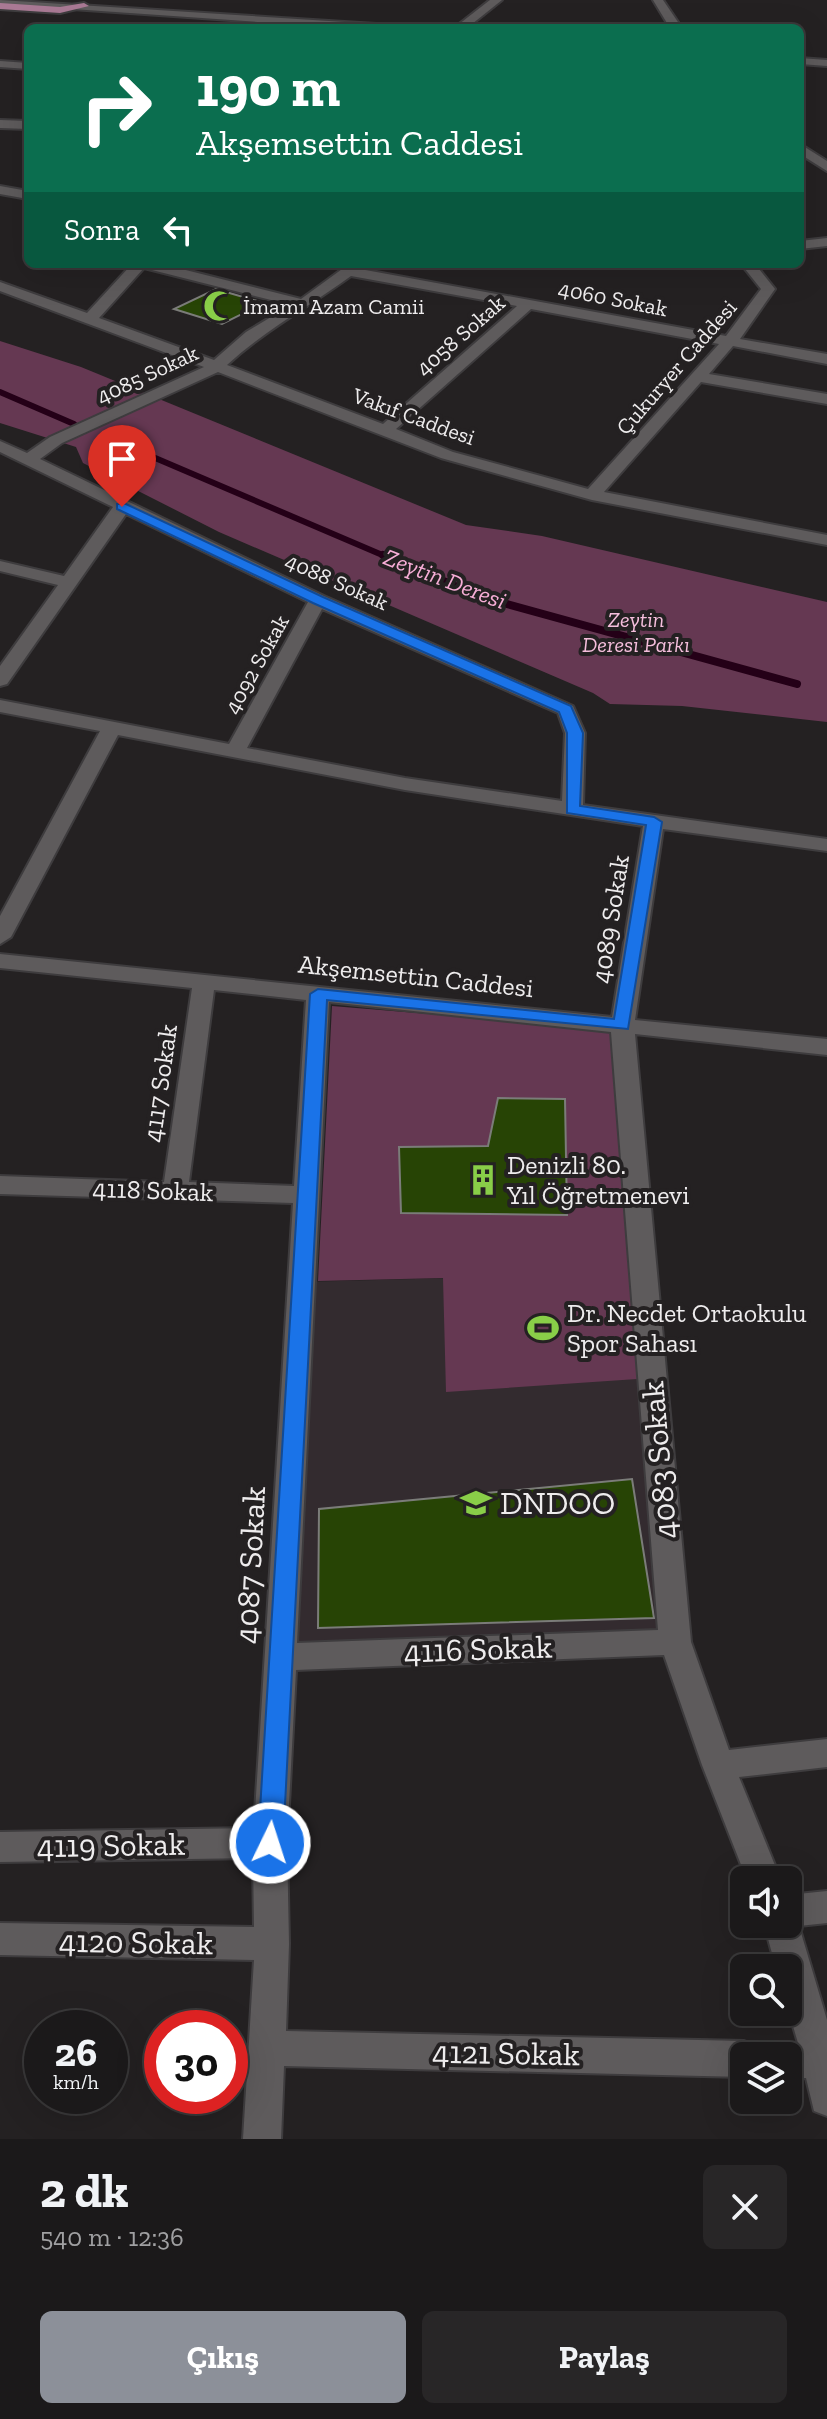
<!DOCTYPE html>
<html lang="tr">
<meta charset="utf-8">
<style>
:root{--surface:#1b191a;--page:#282627;--text:#f1f3f6;--muted:#a0a0a2;--line:#393839;--accent:#8c9099}
body{margin:0;font-family:"Zilla Slab",serif;background:var(--page);color:var(--text);height:100vh;display:flex;flex-direction:column;font-size:30px;white-space:nowrap}
*{box-sizing:border-box;margin:0}
p{font-size:26px;color:var(--muted)}
.icon{flex:none;width:44px;height:44px;fill:none;stroke:currentColor;stroke-width:2;stroke-linecap:round;stroke-linejoin:round}
.map{position:relative;height:2139px;overflow:hidden}
.drawer{display:flex;flex-direction:column;background:var(--surface);flex:1}
.drawer>*{flex:none}
.top-card{position:absolute;left:24px;top:24px;width:780px;height:244px;border-radius:12px;box-shadow:0 8px 32px #0002,0 0 0 2px var(--line);background:#0b6e4f;color:#fff;overflow:hidden}
.fabs{position:absolute;left:730px;top:1866px;display:grid;gap:16px}
.fabs a{display:grid;place-items:center;width:72px;height:72px;border-radius:12px;background:var(--surface);box-shadow:0 8px 32px #0002,0 0 0 2px var(--line);font-size:40px}
.speed{position:absolute;left:24px;top:2010px;display:flex;gap:16px;font-size:40px;font-weight:700;text-align:center}
.speed>*{display:grid;place-content:center;width:104px;height:104px;border-radius:50%;background:var(--surface);box-shadow:0 8px 32px #0002,0 0 0 2px var(--line);line-height:1}
.speed small{font-size:20px;font-weight:400}
.speed .limit{border:12px solid #d22;background:#fff;color:#111}
.pin{position:absolute;display:grid;place-items:center;width:68px;height:68px;color:#fff;margin:-82px -34px;border-radius:50% 50% 50% 0;rotate:-45deg;box-shadow:0 0 8px #0007}
.pin .icon{rotate:45deg}
.me{position:absolute;width:88px;margin:-44px;rotate:4deg;stroke-linejoin:round;filter:drop-shadow(0 0 6px #0008)}
.turn{display:flex;align-items:center;gap:28px;height:168px;padding:0 40px;font-size:36px}
.turn .icon{width:104px;height:104px;stroke-width:2.5}
.turn b{display:block;font-size:56px;line-height:68px}
.then{display:flex;align-items:center;height:76px;padding:0 40px;background:#0003;gap:16px;font-size:30px}
.round{display:grid;place-items:center;flex:none;width:84px;height:84px;border-radius:12px;background:var(--page)}
.headline{display:flex;align-items:center;justify-content:space-between;height:136px;padding:0 40px}
h1{font-size:48px;font-weight:800;line-height:60px}
.primary-button{display:flex;gap:16px;margin-top:auto;padding:16px 40px}
.primary-button a{flex:1;height:92px;border-radius:12px;background:var(--accent);color:#fff;font-size:32px;font-weight:800;line-height:92px;text-align:center}
.primary-button a+a{background:var(--page);color:var(--text)}
.map>svg:first-child{display:block}
.built{fill:#332b2f}
.green{fill:#653852}
.lines{fill:none;stroke-linecap:round;stroke-linejoin:round}
.stream-far1{stroke:#240017;stroke-width:6}
.stream{stroke:#240017;stroke-width:8}
.building{fill:#274405;stroke:#7b7c79;stroke-width:2}
.minor-casing{stroke:#3e3c3e;stroke-width:4}
.major-casing{stroke:#3e3c3e;stroke-width:4}
.minor{fill:#5e5b5c;fill-rule:evenodd}
.major{fill:#a97994;fill-rule:evenodd}
.route{fill:#1a73e8;stroke:#114b97;stroke-width:2}
.labels{text-anchor:middle;stroke-width:8;stroke-linejoin:round;paint-order:stroke}
.far-street-label{font-size:22px;fill:#eeeced;stroke:#242122}
.far-poi-label{font-size:22px;fill:#eeeced;stroke:#242122;text-anchor:start}
.far-park-label{font-size:22px;font-style:italic;fill:#f5bedc;stroke:#242122}
.far-water-label{font-size:24px;font-style:italic;fill:#f7aed7;stroke:#242122}
.street-label{font-size:26px;fill:#eeeced;stroke:#242122}
.poi-label{font-size:26px;fill:#eeeced;stroke:#242122;text-anchor:start}
.near-street-label{font-size:32px;fill:#eeeced;stroke:#242122}
.near-poi-label{font-size:32px;fill:#eeeced;stroke:#242122;text-anchor:start}
</style>
<div class="map">
<svg width="827" height="2139" viewBox="0 0 827 2139">
<rect width="100%" height="100%" fill="#242122"/>
<path class="built" d="M 640,1273 L 675,1642 L 281,1657 L 302,1282 Z"/>
<path class="green" d="M 0,341 L 81,367 L 466,525 L 542,536 L 827,602 L 827,722 L 682,706 L 610,704 L 593,693 L 219,532 L 83,463 L 76,447 L 0,423 Z
M 332,1006 L 611,1029 L 652,1378 L 446,1392 L 443,1278 L 318,1281 Z"/>
<g class="lines">
<path class="stream-far1" d="M 0,392 L 74,424
M 106,437 L 387,557"/>
<path class="stream" d="M 383,555 L 478,596 L 797,684"/>
</g>
<path class="building" d="M 216,289 L 226,292 L 264,303 L 222,324 L 174,309 Z
M 498,1098 L 565,1099 L 567,1215 L 401,1213 L 399,1147 L 488,1146 Z
M 632,1479 L 654,1618 L 318,1628 L 319,1509 Z"/>
<g class="lines">
<defs>
<path id="minor" d="M 0,0 L 392,25 L 398,28 L 344,28 L 0,4 Z
M 490,0 L 502,0 L 467,28 L 454,28 Z
M 653,0 L 663,0 L 682,28 L 670,28 Z
M 800,58 L 827,60 L 827,66 L 800,64 Z
M 0,61 L 28,63 L 28,69 L 0,67 Z
M 0,120 L 28,121 L 28,129 L 0,128 Z
M 800,144 L 827,161 L 827,171 L 800,154 Z
M 0,186 L 28,191 L 28,199 L 0,194 Z
M 827,238 L 827,246 L 800,249 L 800,241 Z
M 132,264 L 162,264 L 301,299 L 349,264 L 365,264 L 360,269 L 726,336 L 761,289 L 741,264 L 755,264 L 775,289 L 740,339 L 827,354 L 827,364 L 733,346 L 709,374 L 827,394 L 827,404 L 701,382 L 604,492 L 827,535 L 827,545 L 592,500 L 441,458 L 218,372 L 62,443 L 40,459 L 324,596 L 573,706 L 585,733 L 583,805 L 827,839 L 827,851 L 663,829 L 635,1020 L 827,1039 L 827,1055 L 635,1034 L 691,1642 L 729,1750 L 827,1739 L 827,1767 L 739,1777 L 781,1880 L 747,1880 L 702,1765 L 664,1655 L 296,1670 L 287,1843 L 289,1944 L 286,2031 L 744,2041 L 757,2046 L 761,2056 L 744,2056 L 744,2077 L 284,2066 L 281,2139 L 243,2139 L 254,1960 L 0,1955 L 0,1923 L 254,1927 L 253,1858 L 0,1862 L 0,1832 L 254,1828 L 293,1203 L 0,1194 L 0,1176 L 164,1182 L 192,988 L 0,968 L 0,954 L 612,1017 L 643,826 L 405,790 L 118,735 L 11,937 L 0,944 L 0,916 L 100,731 L 0,712 L 0,700 L 229,744 L 308,602 L 126,514 L 7,684 L 0,686 L 0,666 L 58,585 L 0,571 L 0,561 L 64,576 L 113,507 L 0,452 L 0,441 L 27,453 L 50,437 L 204,367 L 0,291 L 0,282 L 87,313 ZM 144,268 L 291,305 L 246,332 L 214,360 L 99,318 ZM 351,276 L 517,306 L 383,424 L 227,365 C 265,330 310,306 351,276 ZM 531,309 L 719,344 L 588,489 L 453,452 L 396,429 ZM 322,609 L 558,713 L 565,733 L 562,801 L 405,778 L 247,748 ZM 214,990 L 306,1000 L 294,1186 L 189,1182 ZM 329,1002 L 611,1032 L 658,1630 L 297,1643 Z
M 827,1891 L 827,1923 L 799,1926 L 827,2020 L 827,2116 L 814,2111 L 806,2078 L 788,2078 L 788,2056 L 772,2056 L 775,2047 L 798,2043 L 788,2009 L 788,1968 L 776,1968 L 764,1924 L 788,1924 L 788,1895 Z"/>
<path id="major" d="M 0,3 L 60,7 L 84,3 L 89,6 L 60,13 L 0,9 Z"/>
</defs>
<use href="#minor" class="minor-casing"/>
<use href="#major" class="major-casing"/>
<use href="#minor" class="minor"/>
<use href="#major" class="major"/>
</g>
<path class="route" d="M 117,504 L 126,504 L 323,597 L 571,706 L 583,733 L 580,806 L 654,817 L 662,822 L 628,1029 L 327,1000 L 283,1843 L 279,1851 L 270,1855 L 261,1851 L 258,1843 L 310,994 L 318,989 L 614,1019 L 646,825 L 567,813 L 567,733 L 559,712 L 313,603 L 117,509 Z"/>
<defs>
<symbol id="mosque-bare" viewBox="-9 -9 18 18"><path d="M3.5-4.9A6 6 0 1 0 3.5 4.9A5 5 0 1 1 3.5-4.9Z" fill="#89ce48" stroke="#242122" stroke-width="2.5" paint-order="stroke"/></symbol>
<symbol id="building-bare" viewBox="-9 -9 18 18"><path d="M-4-6H4V6H1V3H-1V6H-4ZM-2.5-4.3h1.7v1.8h-1.7ZM.8-4.3h1.7v1.8H.8ZM-2.5-1h1.7V.8h-1.7ZM.8-1h1.7V.8H.8Z" fill="#89ce48" stroke="#242122" stroke-width="2.5" paint-order="stroke"/></symbol>
<symbol id="stadium-bare" viewBox="-9 -9 18 18"><path d="M0-5a6.5 5 0 1 0 0 10a6.5 5 0 1 0 0-10ZM-3.5-1.8h7v3.6h-7Z" fill="#89ce48" stroke="#242122" stroke-width="2.5" paint-order="stroke"/></symbol>
<symbol id="school-bare" viewBox="-9 -9 18 18"><path d="M0-5L7-2L0 1L-7-2ZM-4 1L0 2.5L4 1V4Q0 6-4 4Z" fill="#89ce48" stroke="#242122" stroke-width="2.5" paint-order="stroke"/></symbol>
</defs>
<g fill-rule="evenodd">
<use href="#mosque-bare" x="197" y="284" width="44" height="44"/>
<use href="#building-bare" x="461" y="1158" width="44" height="44"/>
<use href="#stadium-bare" x="521" y="1306" width="44" height="44"/>
<use href="#school-bare" x="454" y="1481" width="44" height="44"/>
</g>
<g class="labels">
<g class="far-street-label">
<text transform="translate(613 298) rotate(11)" y="8">4060 Sokak</text>
<text transform="translate(460 335) rotate(-41)" y="8">4058 Sokak</text>
<text transform="translate(676 367) rotate(-49)" y="8">Çukuryer Caddesi</text>
<text transform="translate(147 374) rotate(-25)" y="8">4085 Sokak</text>
<text transform="translate(414 416) rotate(20)" y="8">Vakıf Caddesi</text>
<text transform="translate(337 581) rotate(24)" y="8">4088 Sokak</text>
<text transform="translate(256 664) rotate(-61)" y="8">4092 Sokak</text>
</g>
<g class="far-poi-label">
<text x="243" y="314">İmamı Azam Camii</text>
</g>
<g class="far-park-label">
<text x="636" y="627">Zeytin<tspan x="636" dy="25">Deresi Parkı</tspan></text>
</g>
<g class="far-water-label">
<text transform="translate(445 579) rotate(21)" y="8">Zeytin Deresi</text>
</g>
<g class="street-label">
<text transform="translate(610 919) rotate(-81)" y="9">4089 Sokak</text>
<text transform="translate(416 976) rotate(6)" y="9">Akşemsettin Caddesi</text>
<text transform="translate(160 1083) rotate(-82)" y="9">4117 Sokak</text>
<text transform="translate(153 1190) rotate(2)" y="9">4118 Sokak</text>
</g>
<g class="poi-label">
<text x="507" y="1174">Denizli 80.<tspan x="507" dy="30">Yıl Öğretmenevi</tspan></text>
<text x="567" y="1322">Dr. Necdet Ortaokulu<tspan x="567" dy="30">Spor Sahası</tspan></text>
</g>
<g class="near-street-label">
<text transform="translate(659 1460) rotate(-95)" y="11">4083 Sokak</text>
<text transform="translate(250 1565) rotate(-87)" y="11">4087 Sokak</text>
<text transform="translate(478 1649) rotate(-2)" y="11">4116 Sokak</text>
<text transform="translate(111 1845) rotate(-1)" y="11">4119 Sokak</text>
<text transform="translate(136 1942) rotate(1)" y="11">4120 Sokak</text>
<text transform="translate(506 2053) rotate(1)" y="11">4121 Sokak</text>
</g>
<g class="near-poi-label">
<text x="500" y="1514">DNDOO</text>
</g>
</g>
</svg>
<div class="fabs">
<a><svg class="icon" aria-label="sound" viewBox="0 0 24 24"><path d="M4 9h4l5-4v14l-5-4H4zM17 9q2 3 0 6"/></svg></a>
<a><svg class="icon" aria-label="search" viewBox="0 0 24 24"><circle cx="10" cy="10" r="6"/><path d="M15 15l6 6"/></svg></a>
<a><svg class="icon" aria-label="layers" viewBox="0 0 24 24"><path d="M12 4l9 5-9 5-9-5zM3 14l9 5 9-5"/></svg></a>
</div>
<div class="speed"><div>26<small>km/h</small></div><div class="limit">30</div></div>
<div class="pin" style="left:122px;top:507px;background:#d93025"><svg class="icon" aria-label="arrive" viewBox="0 0 24 24"><path d="M6 21V4h12l-3 4 3 4H6"/></svg></div>
<svg class="me" style="left:270px;top:1843px" viewBox="-20 -20 40 40"><circle r="17" fill="#1a73e8" stroke="#fff" stroke-width="3"/><path d="M0-11L8 9 0 5-8 9z" fill="#fff"/></svg>
<div class="top-card">
<div class="turn"><svg class="icon" aria-label="right" viewBox="0 0 24 24"><path d="M7 20v-9h11M14 6l5 5-5 5"/></svg><div><b>190 m</b>Akşemsettin Caddesi</div></div>
<div class="then">Sonra<svg class="icon" aria-label="left" viewBox="0 0 24 24"><path d="M17 20v-9H6M10 6l-5 5 5 5"/></svg></div>
</div>
</div>
<section class="drawer">
<div class="headline"><div><h1>2 dk</h1><p>540 m · 12:36</p></div><a class="round"><svg class="icon" aria-label="close" viewBox="0 0 24 24"><path d="M6 6l12 12M18 6L6 18"/></svg></a></div>
<div class="primary-button"><a>Çıkış</a><a>Paylaş</a></div>
</section>
